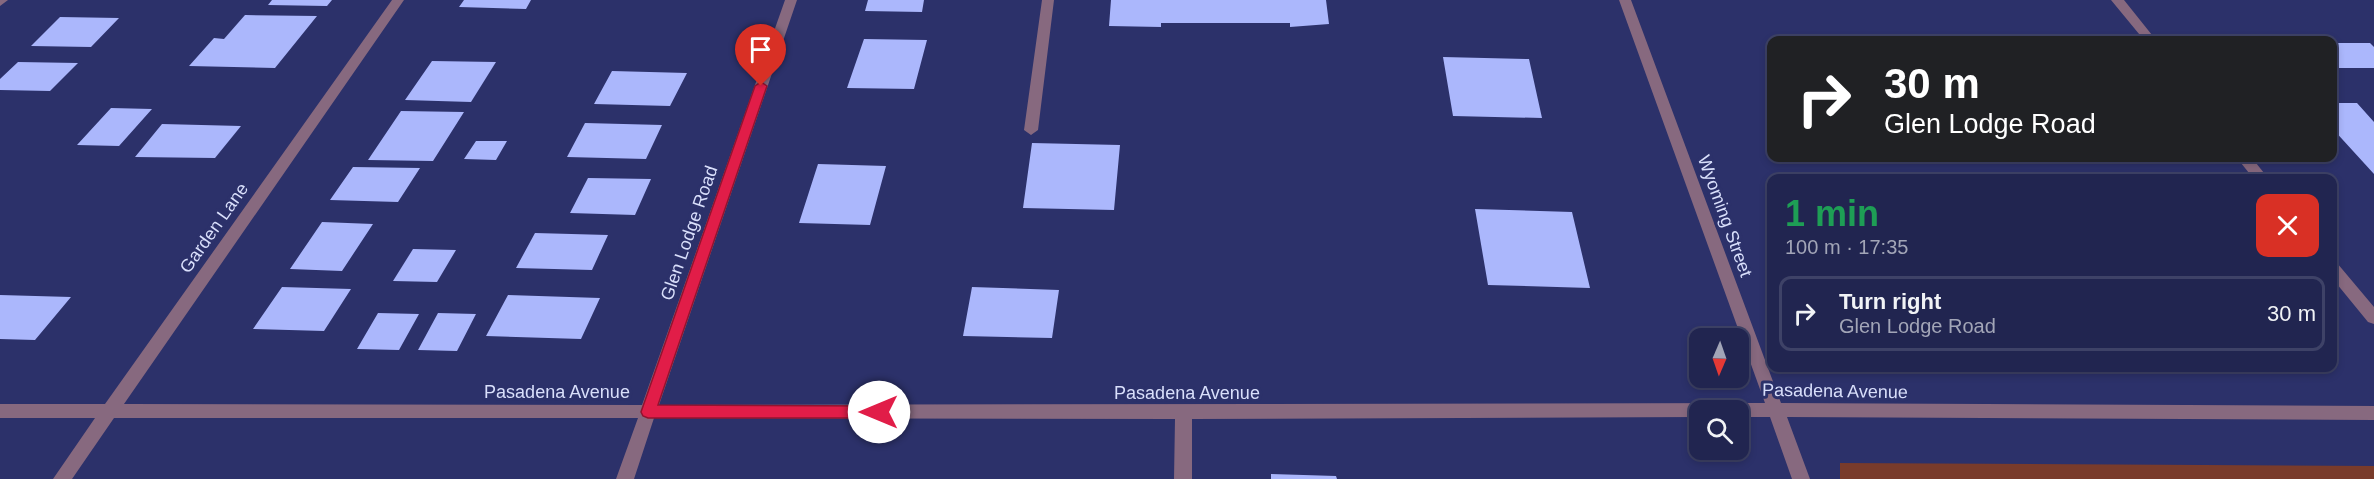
<!DOCTYPE html>
<meta charset="utf-8">
<style>
:root{--surface:#212550;--page:#2d315a;--text:#f1f3f6;--muted:#a2a5b7;--line:#3e4267}
body{margin:0;font-family:Arial,sans-serif;background:var(--page);color:var(--text);height:100vh;display:flex;flex-direction:column;font-size:22px;white-space:nowrap}
*{box-sizing:border-box;margin:0}
p{font-size:20px;color:var(--muted)}
.icon{flex:none;width:33px;height:33px;fill:none;stroke:currentColor;stroke-width:2;stroke-linecap:round;stroke-linejoin:round}
.map{position:relative;flex:1;overflow:hidden}
.details{position:absolute;left:1767px;top:174px;width:570px;height:198px;display:flex;flex-direction:column;background:var(--surface);border-radius:12px;box-shadow:0 3px 9px #0003,0 0 0 2px var(--line)}
.details>*{flex:none}
.hud{position:absolute;left:1767px;top:36px;width:570px;height:126px;border-radius:12px;box-shadow:0 3px 9px #0003,0 0 0 2px var(--line);background:#202124;color:#fff;overflow:hidden}
.needle{width:39px;rotate:182deg}
.fabs{position:absolute;left:1689px;top:328px;display:grid;gap:12px}
.fabs a{display:grid;place-items:center;width:60px;height:60px;border-radius:12px;background:var(--surface);box-shadow:0 3px 9px #0003,0 0 0 2px var(--line);font-size:30px}
.pin{position:absolute;display:grid;place-items:center;width:51px;height:51px;color:#fff;margin:-62px -26px;border-radius:50% 50% 50% 0;rotate:-45deg;box-shadow:0 0 6px #0007}
.pin .icon{rotate:45deg}
.me{position:absolute;width:66px;margin:-33px;rotate:270deg;stroke-linejoin:round;filter:drop-shadow(0 0 4px #0008)}
.turn{display:flex;align-items:center;gap:21px;height:126px;padding:0 18px;font-size:27px}
.turn .icon{width:78px;height:78px;stroke-width:2.5}
.turn b{display:block;font-size:42px;line-height:51px}
.round{display:grid;place-items:center;flex:none;width:63px;height:63px;border-radius:12px;background:var(--page)}
.summary{display:flex;align-items:center;justify-content:space-between;height:102px;padding:0 18px}
h1{font-size:36px;font-weight:700;line-height:45px;color:#1e9e55}
ul{padding:0;list-style:none}
li{display:flex;align-items:center;gap:18px;height:75px;margin:0 12px 9px;padding:0 6px;border:3px solid var(--line);border-radius:12px}
li div{flex:1}
li b{display:block;font-size:22px}
li em{font-style:normal}
.map>svg:first-child{display:block}
.green{fill:#793b2b}
.building{fill:#abb7fc}
.lines{fill:none;stroke-linecap:round;stroke-linejoin:round}
.minor{fill:#87697f;fill-rule:evenodd}
.route{fill:#e11d48;stroke:#92132f;stroke-width:1.5}
.labels{text-anchor:middle;stroke-width:6;stroke-linejoin:round;paint-order:stroke}
.street-label{font-size:18px;fill:#d9dffb;stroke:#2c316a}
</style>
<div class="map">
<svg width="2374" height="479" viewBox="0 0 2374 479">
<rect width="100%" height="100%" fill="#2c316a"/>
<path class="green" d="M 1840,463 L 2374,466 L 2374,479 L 1840,479 Z"/>
<path class="building" d="M 272,0 L 332,0 L 327,6 L 268,5 Z
M 464,0 L 531,0 L 526,9 L 459,7 Z
M 868,0 L 924,0 L 922,12 L 865,11 Z
M 1111,0 L 1326,0 L 1329,24 L 1290,27 L 1290,23 L 1161,23 L 1161,27 L 1109,26 Z
M 245,15 L 317,16 L 275,68 L 189,66 L 214,38 L 224,39 Z
M 60,17 L 119,18 L 91,47 L 31,46 Z
M 864,39 L 927,40 L 914,89 L 847,88 Z
M 2332,43 L 2370,43 L 2374,47 L 2374,68 L 2332,68 Z
M 1443,57 L 1529,59 L 1542,118 L 1453,116 Z
M 432,61 L 496,62 L 471,102 L 405,100 Z
M 18,62 L 78,63 L 50,91 L 0,90 L 0,79 Z
M 612,71 L 687,73 L 670,106 L 594,104 Z
M 2332,103 L 2357,103 L 2374,122 L 2374,174 L 2332,128 Z
M 111,108 L 152,109 L 119,146 L 77,145 Z
M 401,111 L 464,112 L 433,161 L 368,160 Z
M 585,123 L 662,125 L 646,159 L 567,157 Z
M 162,124 L 241,126 L 215,158 L 135,157 Z
M 476,141 L 507,141 L 496,160 L 464,159 Z
M 1032,143 L 1120,145 L 1114,210 L 1023,208 Z
M 818,164 L 886,166 L 870,225 L 799,223 Z
M 353,167 L 420,168 L 398,202 L 330,200 Z
M 588,178 L 651,179 L 635,215 L 570,213 Z
M 1475,209 L 1572,212 L 1590,288 L 1488,285 Z
M 322,222 L 373,224 L 342,271 L 290,269 Z
M 535,233 L 608,235 L 592,270 L 516,268 Z
M 413,249 L 456,250 L 437,282 L 393,281 Z
M 282,287 L 351,289 L 324,331 L 253,329 Z
M 972,287 L 1059,290 L 1052,338 L 963,336 Z
M 0,295 L 71,297 L 35,340 L 0,339 Z
M 508,295 L 600,298 L 581,339 L 486,336 Z
M 378,313 L 419,314 L 399,350 L 357,349 Z
M 438,313 L 476,314 L 457,351 L 418,350 Z
M 1271,474 L 1336,476 L 1337,479 L 1271,479 Z"/>
<g class="lines">
<path class="minor" d="M 0,0 L 8,0 L 0,6 Z
M 392,0 L 404,0 L 124,404 L 642,405 L 785,0 L 797,0 L 659,405 L 1765,403 L 1619,0 L 1631,0 L 1781,403 L 2374,406 L 2374,420 L 1787,417 L 1810,479 L 1792,479 L 1770,417 L 1738,417 L 1738,411 L 1700,411 L 1700,417 L 1192,419 L 1192,479 L 1174,479 L 1175,419 L 654,418 L 634,479 L 616,479 L 638,418 L 114,418 L 72,479 L 53,479 L 95,418 L 0,418 L 0,404 L 105,404 Z
M 1042,0 L 1054,0 L 1038,130 L 1031,135 L 1024,130 Z
M 2111,0 L 2124,0 L 2156,40 L 2144,40 Z
M 2237,158 L 2252,158 L 2268,178 L 2253,178 Z
M 2332,261 L 2337,263 L 2374,307 L 2374,324 L 2368,322 L 2332,278 Z"/>
</g>
<path class="route" d="M 761,82 L 767,86 L 658,405 L 879,406 L 884,407 L 887,412 L 884,416 L 879,418 L 648,418 L 643,416 L 641,412 L 755,86 Z"/>
<g class="labels">
<g class="street-label">
<text transform="translate(1725 216) rotate(70)" y="6">Wyoming Street</text>
<text transform="translate(214 228) rotate(-55)" y="6">Garden Lane</text>
<text transform="translate(689 233) rotate(-71)" y="6">Glen Lodge Road</text>
<text transform="translate(1835 391) rotate(1)" y="6">Pasadena Avenue</text>
<text x="557" y="398">Pasadena Avenue</text>
<text x="1187" y="399">Pasadena Avenue</text>
</g>
</g>
</svg>
<div class="fabs">
<a><svg class="needle" viewBox="-14 -14 28 28"><path d="M0-13l5 13h-10z" fill="#e53935"/><path d="M0 13l5-13h-10z" fill="#a2a5b7"/></svg></a>
<a><svg class="icon" aria-label="search" viewBox="0 0 24 24"><circle cx="10" cy="10" r="6"/><path d="M15 15l6 6"/></svg></a>
</div>
<div class="pin" style="left:761px;top:86px;background:#d93025"><svg class="icon" aria-label="arrive" viewBox="0 0 24 24"><path d="M6 21V4h12l-3 4 3 4H6"/></svg></div>
<svg class="me" style="left:879px;top:412px" viewBox="-20 -20 40 40"><circle r="19" fill="#fff"/><path d="M0-13L10 11 0 6-10 11z" fill="#e11d48"/></svg>
<div class="hud">
<div class="turn"><svg class="icon" aria-label="right" viewBox="0 0 24 24"><path d="M7 20v-9h11M14 6l5 5-5 5"/></svg><div><b>30 m</b>Glen Lodge Road</div></div>
</div>
<section class="details">
<div class="summary"><div><h1>1 min</h1><p>100 m · 17:35</p></div><a class="round" style="background:#d93025;color:#fff"><svg class="icon" aria-label="close" viewBox="0 0 24 24"><path d="M6 6l12 12M18 6L6 18"/></svg></a></div>
<ul>
<li><svg class="icon" aria-label="right" viewBox="0 0 24 24"><path d="M7 20v-9h11M14 6l5 5-5 5"/></svg><div><b>Turn right</b><p>Glen Lodge Road</p></div><em>30 m</em></li>
</ul>
</section>
</div>
